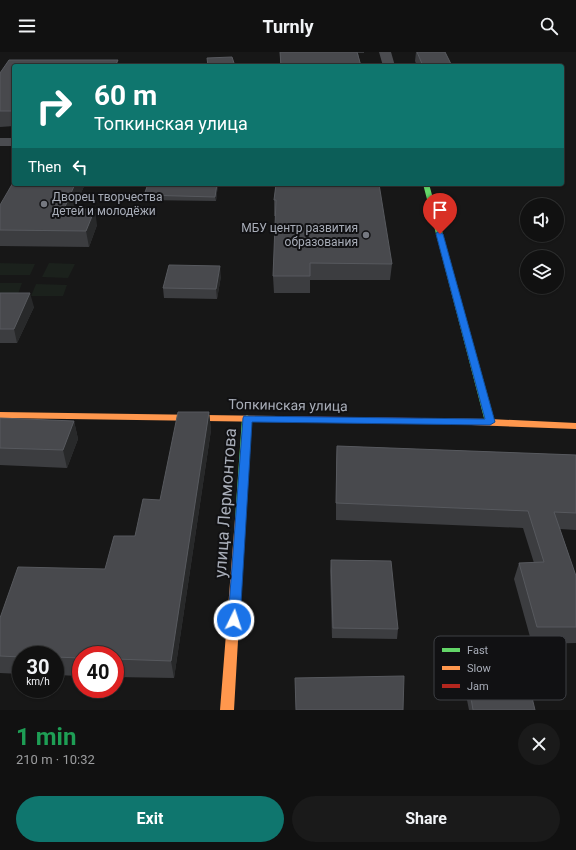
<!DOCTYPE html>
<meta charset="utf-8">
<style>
:root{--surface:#111;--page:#1a1a1a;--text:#f1f3f6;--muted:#9c9d9f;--line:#303131;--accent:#0f766e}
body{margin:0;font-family:Roboto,sans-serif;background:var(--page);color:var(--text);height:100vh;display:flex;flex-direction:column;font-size:15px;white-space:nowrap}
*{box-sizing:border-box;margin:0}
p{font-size:13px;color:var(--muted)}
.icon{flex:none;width:22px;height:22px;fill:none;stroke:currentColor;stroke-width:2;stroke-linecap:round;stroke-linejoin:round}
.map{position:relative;height:658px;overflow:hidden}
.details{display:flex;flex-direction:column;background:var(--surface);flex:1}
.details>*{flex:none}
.hud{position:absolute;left:12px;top:12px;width:552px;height:122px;border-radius:4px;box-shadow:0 1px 3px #0004,0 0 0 1px var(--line);background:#0f766e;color:#fff;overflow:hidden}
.tools{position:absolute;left:520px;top:146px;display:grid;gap:8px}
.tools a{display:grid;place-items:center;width:44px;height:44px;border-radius:50%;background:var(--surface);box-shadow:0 1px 3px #0004,0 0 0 1px var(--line);font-size:20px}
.speed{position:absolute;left:12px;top:594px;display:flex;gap:8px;font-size:20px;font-weight:700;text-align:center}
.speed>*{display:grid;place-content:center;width:52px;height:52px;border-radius:50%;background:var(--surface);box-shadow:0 1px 3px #0004,0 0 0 1px var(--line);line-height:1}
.speed small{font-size:10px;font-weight:400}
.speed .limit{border:6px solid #d22;background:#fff;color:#111}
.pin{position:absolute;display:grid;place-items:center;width:34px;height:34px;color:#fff;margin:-41px -17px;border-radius:50% 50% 50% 0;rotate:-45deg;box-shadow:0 0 4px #0007}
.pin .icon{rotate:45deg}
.me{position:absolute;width:44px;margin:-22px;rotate:4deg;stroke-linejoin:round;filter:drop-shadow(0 0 3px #0008)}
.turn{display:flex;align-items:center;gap:14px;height:84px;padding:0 16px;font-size:18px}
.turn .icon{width:52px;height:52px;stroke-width:2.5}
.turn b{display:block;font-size:28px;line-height:34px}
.then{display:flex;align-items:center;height:38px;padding:0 16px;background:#0003;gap:8px;font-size:15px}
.round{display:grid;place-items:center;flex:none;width:42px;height:42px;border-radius:21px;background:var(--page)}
.head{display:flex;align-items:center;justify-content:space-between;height:68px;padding:0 16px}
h1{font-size:24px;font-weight:700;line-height:30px;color:#1e9e55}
.button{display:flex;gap:8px;margin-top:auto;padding:8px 16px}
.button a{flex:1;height:46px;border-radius:24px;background:var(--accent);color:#fff;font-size:16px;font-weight:700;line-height:46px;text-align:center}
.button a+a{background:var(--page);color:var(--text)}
header{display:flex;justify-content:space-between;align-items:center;height:52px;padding:0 16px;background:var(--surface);font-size:18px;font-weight:700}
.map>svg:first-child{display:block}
.green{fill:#1b211c}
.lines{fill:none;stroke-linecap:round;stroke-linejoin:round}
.street{fill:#4b4c50;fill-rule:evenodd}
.fast{fill:#63d668;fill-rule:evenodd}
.slow{fill:#ff974d;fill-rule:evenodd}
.jam{fill:#b3261e;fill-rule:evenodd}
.wall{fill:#3c3d40}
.shaded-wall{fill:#28292a}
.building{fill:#48494d;stroke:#57595e}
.route{fill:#1a73e8;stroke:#114b97}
.poi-dot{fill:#757880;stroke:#111113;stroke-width:1.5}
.labels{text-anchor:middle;stroke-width:4;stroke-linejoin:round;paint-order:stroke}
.far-poi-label{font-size:12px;fill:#a8adb8;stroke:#111113;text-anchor:start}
.street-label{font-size:14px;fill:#a8adb8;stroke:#111113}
.near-street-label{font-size:17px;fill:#a8adb8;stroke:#111113}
.key{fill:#111113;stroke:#3e4045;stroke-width:1}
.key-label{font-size:11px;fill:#a8adb8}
</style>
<header><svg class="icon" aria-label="menu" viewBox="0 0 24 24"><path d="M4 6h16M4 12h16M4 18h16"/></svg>Turnly<svg class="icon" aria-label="search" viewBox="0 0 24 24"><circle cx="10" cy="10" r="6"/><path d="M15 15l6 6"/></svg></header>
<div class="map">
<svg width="576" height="658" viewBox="0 0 576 658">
<rect width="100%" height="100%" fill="#171717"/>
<path class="green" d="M 0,211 L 35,212 L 30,223 L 0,223 Z
M 49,211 L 75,212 L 68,226 L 42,225 Z
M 0,231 L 22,231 L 18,242 L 0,242 Z
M 36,232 L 67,233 L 63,244 L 31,244 Z"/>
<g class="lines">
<path class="street" d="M 379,0 L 391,0 L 395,14 L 383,14 Z
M 0,86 L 14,86 L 14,94 L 0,94 Z"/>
<path class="fast" d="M 423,132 L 429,132 L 495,370 L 493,372 L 490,373 L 485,370 Z
M 247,363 L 252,366 L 245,467 L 244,470 L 240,471 L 236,470 L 235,467 L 242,366 Z"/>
<path class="slow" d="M 0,360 L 278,364 L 283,367 L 278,370 L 0,366 Z
M 422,366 L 490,367 L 576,371 L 576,377 L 419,371 L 417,369 L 419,367 Z
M 240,463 L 244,464 L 245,467 L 234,658 L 220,658 L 235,467 L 236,464 Z"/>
<path class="jam" d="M 278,364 L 422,366 L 427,369 L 422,372 L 275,369 L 273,367 L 275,365 Z"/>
</g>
<path class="wall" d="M 280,0 L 364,0 L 364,1 L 358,1 L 361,14 L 280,14 Z
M 416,0 L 446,0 L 445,0 L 452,14 L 417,14 L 415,9 Z
M 9,8 L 118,8 L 118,14 L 14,14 L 14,74 L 0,75 L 0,21 Z
M 85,132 L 74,157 L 97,173 L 89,195 L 0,194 L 0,153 Z
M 148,132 L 218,132 L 216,149 L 144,148 L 144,143 Z
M 276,132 L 392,212 L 390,228 L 310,228 L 310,241 L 274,241 L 273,224 L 276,164 L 274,164 L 274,148 Z
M 221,224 L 217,247 L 164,246 L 163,236 Z
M 0,241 L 34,255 L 17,291 L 0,291 Z
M 209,360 L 211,378 L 174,626 L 115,625 L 115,603 L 81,603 L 81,624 L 55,623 L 55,603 L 21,603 L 21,622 L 0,621 L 0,566 L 105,517 L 135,484 L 160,448 Z
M 0,366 L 74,369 L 78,387 L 67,416 L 0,413 Z
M 337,394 L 576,403 L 576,478 L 560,477 L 576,524 L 576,591 L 532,592 L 514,527 L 519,511 L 534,511 L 523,476 L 336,468 L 336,410 Z
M 331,508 L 398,577 L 397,587 L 332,586 L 330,519 Z
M 295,626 L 403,658 L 296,658 Z
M 468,628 L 535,658 L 469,658 L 465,638 Z"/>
<path class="shaded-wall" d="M 118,8 L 118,14 L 115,14 Z
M 75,132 L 85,132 L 67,173 L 64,157 Z
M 217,132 L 218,132 L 216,149 L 215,145 Z
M 95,157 L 97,173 L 89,195 L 86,179 Z
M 220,214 L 221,224 L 217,247 L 216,237 Z
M 30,241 L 34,255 L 17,291 L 14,277 Z
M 209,360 L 211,378 L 174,626 L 171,609 Z
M 74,369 L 78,387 L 67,416 L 63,398 Z"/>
<path class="building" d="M 280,0 L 357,0 L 361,14 L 281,14 Z
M 417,0 L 445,0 L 452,14 L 423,14 Z
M 232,5 L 235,14 L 208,14 L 207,6 Z
M 9,8 L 118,8 L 115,14 L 14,14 L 14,59 L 0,59 L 0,21 Z
M 14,129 L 14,132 L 75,132 L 64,157 L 95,157 L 86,179 L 0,178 L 0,153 Z
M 148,132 L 217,132 L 215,145 L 144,143 Z
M 276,132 L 379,132 L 392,212 L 310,211 L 310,224 L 273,224 L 276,148 L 274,148 Z
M 169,213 L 220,214 L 216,237 L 163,236 Z
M 0,241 L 30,241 L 14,277 L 0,277 Z
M 178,360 L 209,360 L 171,609 L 115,607 L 115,603 L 81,603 L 81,606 L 55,605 L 55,603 L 21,603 L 21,605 L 0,604 L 0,566 L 18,515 L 105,517 L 114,484 L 135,484 L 143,447 L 160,448 Z
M 0,366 L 74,369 L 63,398 L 0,396 Z
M 337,394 L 576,403 L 576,461 L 554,460 L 576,524 L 576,575 L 537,575 L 519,511 L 544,510 L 528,459 L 336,451 Z
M 331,508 L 391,509 L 398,577 L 333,576 Z
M 404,624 L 403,658 L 296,658 L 295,626 Z
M 468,628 L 528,629 L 535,658 L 473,658 Z"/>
<path class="route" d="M 437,180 L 440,180 L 443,182 L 495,370 L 490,373 L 252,370 L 240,568 L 239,572 L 234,573 L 230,572 L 228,568 L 243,366 L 244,364 L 485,367 L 436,182 Z"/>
<g class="poi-dot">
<circle cx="44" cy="152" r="4"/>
<circle cx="366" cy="183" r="4"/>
</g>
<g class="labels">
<g class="far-poi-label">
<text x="52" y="149">Дворец творчества<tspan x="52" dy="14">детей и молодёжи</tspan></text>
<text x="358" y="180" text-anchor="end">МБУ центр развития<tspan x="358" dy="14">образования</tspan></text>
</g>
<g class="street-label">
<text transform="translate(288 353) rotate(1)" y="5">Топкинская улица</text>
</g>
<g class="near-street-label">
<text transform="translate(225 451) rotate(-86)" y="6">улица Лермонтова</text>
</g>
</g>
<rect x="434" y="584" width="132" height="64" rx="6" class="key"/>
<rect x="442" y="596" width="18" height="4" fill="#63d668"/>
<rect x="442" y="614" width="18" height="4" fill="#ff974d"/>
<rect x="442" y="632" width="18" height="4" fill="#b3261e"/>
<g class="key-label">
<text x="467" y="602">Fast</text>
<text x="467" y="620">Slow</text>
<text x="467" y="638">Jam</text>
</g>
</svg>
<div class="tools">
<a><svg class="icon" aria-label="sound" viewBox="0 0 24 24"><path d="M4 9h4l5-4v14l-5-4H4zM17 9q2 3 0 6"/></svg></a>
<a><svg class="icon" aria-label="layers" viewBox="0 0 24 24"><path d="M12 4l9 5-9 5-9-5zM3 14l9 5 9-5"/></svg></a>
</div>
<div class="speed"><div>30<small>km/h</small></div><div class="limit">40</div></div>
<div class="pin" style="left:440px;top:182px;background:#d93025"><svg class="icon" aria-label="arrive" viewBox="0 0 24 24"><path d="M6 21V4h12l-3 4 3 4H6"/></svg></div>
<svg class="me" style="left:234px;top:568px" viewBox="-20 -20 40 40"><circle r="17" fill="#1a73e8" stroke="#fff" stroke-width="3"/><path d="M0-11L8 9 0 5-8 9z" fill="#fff"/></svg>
<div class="hud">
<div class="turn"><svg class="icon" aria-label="right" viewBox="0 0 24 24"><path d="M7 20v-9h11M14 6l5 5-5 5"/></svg><div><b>60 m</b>Топкинская улица</div></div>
<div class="then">Then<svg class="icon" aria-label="left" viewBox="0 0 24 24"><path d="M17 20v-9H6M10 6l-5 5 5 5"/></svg></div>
</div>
</div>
<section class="details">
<div class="head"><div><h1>1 min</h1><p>210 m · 10:32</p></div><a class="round"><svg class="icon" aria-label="close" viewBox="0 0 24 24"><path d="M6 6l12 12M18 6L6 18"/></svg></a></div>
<div class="button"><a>Exit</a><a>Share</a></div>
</section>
